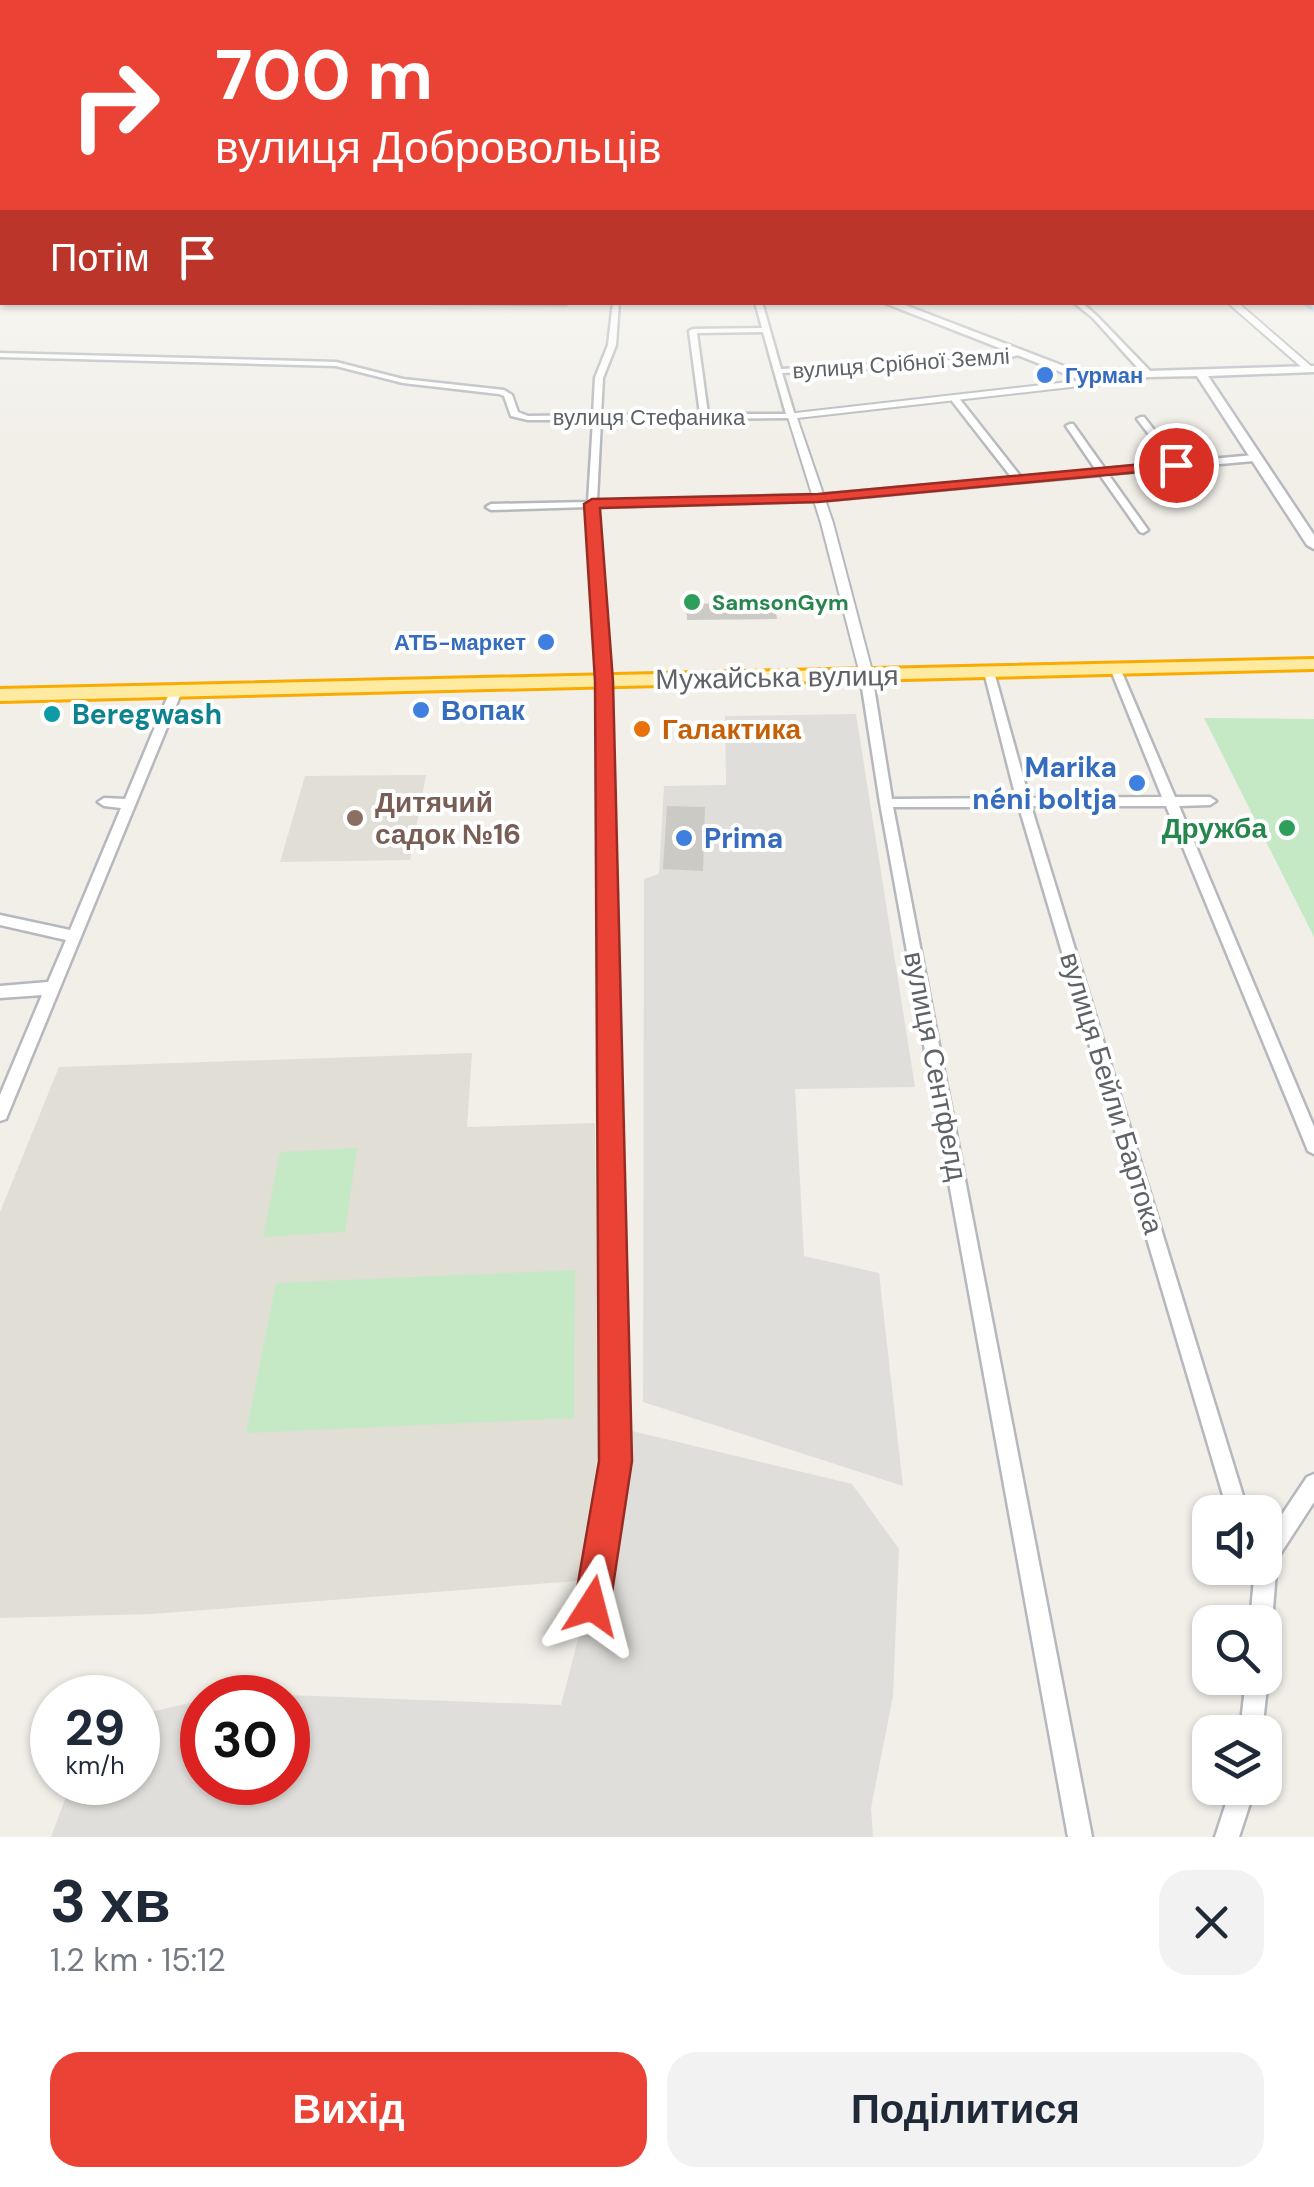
<!DOCTYPE html>
<html lang="uk">
<meta charset="utf-8">
<style>
:root{--surface:#fff;--page:#f2f2f3;--text:#1f2937;--muted:#747a83;--accent:#ea4335}
body{margin:0;font-family:"DM Sans",sans-serif;background:var(--page);color:var(--text);height:100vh;display:flex;flex-direction:column;font-size:38px;white-space:nowrap}
*{box-sizing:border-box;margin:0}
p{font-size:32px;color:var(--muted)}
.icon{flex:none;width:55px;height:55px;fill:none;stroke:currentColor;stroke-width:2;stroke-linecap:round;stroke-linejoin:round}
.map{position:relative;height:1837px;overflow:hidden}
.panel{display:flex;flex-direction:column;background:var(--surface);flex:1}
.panel>*{flex:none}
.top-card{position:absolute;left:0px;top:0px;width:1315px;height:305px;box-shadow:0 2px 8px #0004;background:#ea4335;color:#fff;overflow:hidden}
.buttons{position:absolute;left:1192px;top:1495px;display:grid;gap:20px}
.buttons a{display:grid;place-items:center;width:90px;height:90px;border-radius:20px;background:var(--surface);box-shadow:0 2px 8px #0004;font-size:50px}
.speed{position:absolute;left:30px;top:1675px;display:flex;gap:20px;font-size:50px;font-weight:700;text-align:center}
.speed>*{display:grid;place-content:center;width:130px;height:130px;border-radius:50%;background:var(--surface);box-shadow:0 2px 8px #0004;line-height:1}
.speed small{font-size:25px;font-weight:400}
.speed .limit{border:15px solid #d22;background:#fff;color:#111}
.pin{position:absolute;display:grid;place-items:center;width:85px;height:85px;color:#fff;margin:-42px;border:5px solid #fff;border-radius:50%;box-shadow:0 2px 10px #0007}
.me{position:absolute;width:110px;margin:-55px;rotate:9deg;stroke-linejoin:round;filter:drop-shadow(0 0 8px #0008)}
.turn{display:flex;align-items:center;gap:35px;height:210px;padding:0 50px;font-size:45px}
.turn .icon{width:130px;height:130px;stroke-width:2.5}
.turn b{display:block;font-size:70px;line-height:85px}
.then{display:flex;align-items:center;height:95px;padding:0 50px;background:#0003;gap:20px;font-size:38px}
.round{display:grid;place-items:center;flex:none;width:105px;height:105px;border-radius:30px;background:var(--page)}
.head{display:flex;align-items:center;justify-content:space-between;height:170px;padding:0 50px}
h1{font-size:60px;font-weight:700;line-height:75px}
.button{display:flex;gap:20px;margin-top:auto;padding:20px 50px}
.button a{flex:1;height:115px;border-radius:30px;background:var(--accent);color:#fff;font-size:40px;font-weight:700;line-height:115px;text-align:center}
.button a+a{background:var(--page);color:var(--text)}
.map>svg:first-child{display:block}
.industrial{fill:#e0deda}
.education{fill:#e1ded6}
.green{fill:#c5e8c5}
.lines{fill:none;stroke-linecap:round;stroke-linejoin:round}
.river{fill:#aadaff;fill-rule:evenodd}
.building{fill:#cccac5}
.minor-casing{stroke:#b5b8bc;stroke-width:5}
.tertiary-casing{stroke:#b5b8bc;stroke-width:4}
.secondary-casing{stroke:#b6babf;stroke-width:5}
.trunk-casing{stroke:#f9ab00;stroke-width:6}
.minor{fill:#fff;fill-rule:evenodd}
.tertiary{fill:#fff;fill-rule:evenodd}
.secondary{fill:#fff;fill-rule:evenodd}
.trunk{fill:#feeaa1;fill-rule:evenodd}
.route{fill:#ea4335;stroke:#982c22;stroke-width:2.5}
.shop-dot{fill:#3f7fe0;stroke:#fff;stroke-width:4}
.leisure-dot{fill:#2e9e5b;stroke:#fff;stroke-width:4}
.culture-dot{fill:#0f9aa8;stroke:#fff;stroke-width:4}
.food-dot{fill:#e8710a;stroke:#fff;stroke-width:4}
.education-dot{fill:#8d6e63;stroke:#fff;stroke-width:4}
.labels{text-anchor:middle;stroke-width:8;stroke-linejoin:round;paint-order:stroke}
.far-street-label{font-size:22px;fill:#5f6368;stroke:#fff}
.far-shop-label{font-size:22px;font-weight:bold;fill:#366cbe;stroke:#fff;text-anchor:start}
.far-leisure-label{font-size:22px;font-weight:bold;fill:#27864d;stroke:#fff;text-anchor:start}
.street-label{font-size:28px;fill:#5f6368;stroke:#fff}
.shop-label{font-size:28px;font-weight:bold;fill:#366cbe;stroke:#fff;text-anchor:start}
.culture-label{font-size:28px;font-weight:bold;fill:#0d838f;stroke:#fff;text-anchor:start}
.food-label{font-size:28px;font-weight:bold;fill:#c56008;stroke:#fff;text-anchor:start}
.education-label{font-size:28px;font-weight:bold;fill:#785e54;stroke:#fff;text-anchor:start}
.leisure-label{font-size:28px;font-weight:bold;fill:#27864d;stroke:#fff;text-anchor:end}
</style>
<div class="map">
<svg width="1314" height="1837" viewBox="0 0 1314 1837">
<rect width="100%" height="100%" fill="#f1efe8"/>
<path class="industrial" d="M 856,714 L 915,1087 L 795,1089 L 804,1256 L 879,1273 L 903,1486 L 643,1402 L 644,879 L 659,874 L 664,786 L 726,785 L 725,716 Z
M 632,1431 L 852,1484 L 899,1549 L 893,1696 L 871,1808 L 873,1837 L 51,1837 L 71,1783 L 138,1782 L 138,1715 L 202,1700 L 202,1782 L 288,1782 L 288,1698 L 213,1697 L 232,1693 L 561,1705 Z"/>
<path class="education" d="M 426,775 L 410,860 L 280,862 L 305,776 Z
M 472,1053 L 467,1127 L 595,1123 L 599,1449 L 577,1581 L 152,1614 L 0,1618 L 0,1212 L 59,1067 Z"/>
<path class="green" d="M 1204,718 L 1314,719 L 1314,937 Z
M 357,1148 L 345,1232 L 263,1237 L 280,1152 Z
M 575,1270 L 574,1418 L 246,1433 L 276,1283 Z"/>
<g class="lines">
<path class="river" d="M 1299,302 L 1312,302 L 1314,312 Z"/>
</g>
<path class="building" d="M 774,602 L 777,619 L 687,620 L 686,604 Z
M 667,806 L 705,807 L 703,871 L 663,869 Z"/>
<g class="lines">
<defs>
<path id="minor" d="M 372,302 L 569,302 L 566,304 Z
M 613,302 L 619,302 L 616,345 L 603,378 L 601,415 L 700,414 L 689,331 L 693,329 L 762,328 L 755,302 L 762,302 L 781,369 L 992,358 L 1022,351 L 1026,353 L 992,362 L 782,373 L 795,416 L 791,418 L 601,420 L 597,501 L 818,495 L 1012,478 L 952,401 L 952,397 L 958,397 L 1021,477 L 1096,470 L 1066,426 L 1070,424 L 1073,424 L 1105,469 L 1171,463 L 1137,419 L 1141,417 L 1144,417 L 1179,462 L 1254,455 L 1258,458 L 1254,461 L 1108,474 L 1148,530 L 1143,533 L 1140,532 L 1100,475 L 818,501 L 597,507 L 610,681 L 626,1461 L 603,1606 L 600,1614 L 592,1617 L 584,1614 L 581,1606 L 606,1461 L 598,681 L 588,507 L 491,510 L 486,507 L 491,504 L 588,502 L 593,420 L 528,420 L 511,416 L 504,396 L 499,394 L 403,383 L 336,366 L 0,357 L 0,353 L 336,362 L 403,379 L 504,390 L 512,395 L 518,412 L 528,416 L 593,415 L 595,378 L 608,345 ZM 763,332 L 786,414 L 708,414 L 697,333 Z
M 1073,302 L 1081,302 L 1097,316 L 1151,372 L 1151,376 L 1145,376 L 1093,318 Z
M 1115,665 L 1120,668 L 1175,797 L 1210,797 L 1216,801 L 1210,805 L 1179,806 L 1314,1127 L 1314,1154 L 1308,1151 L 1306,1146 L 1166,806 L 1031,806 L 1248,1512 L 1228,1512 L 1019,807 L 893,807 L 1092,1837 L 1068,1837 L 880,803 L 860,675 L 866,672 L 872,675 L 892,799 L 1016,798 L 984,672 L 989,669 L 994,672 L 1029,798 L 1162,797 L 1110,668 Z
M 176,687 L 182,691 L 8,1114 L 6,1119 L 0,1121 L 0,1095 L 42,995 L 0,998 L 0,986 L 48,982 L 66,940 L 0,925 L 0,915 L 70,930 L 121,808 L 104,806 L 98,802 L 104,798 L 125,799 L 170,691 Z
M 1314,1474 L 1314,1502 L 1277,1559 L 1272,1622 L 1269,1630 L 1265,1631 L 1265,1622 L 1250,1622 L 1255,1568 L 1265,1568 L 1265,1540 L 1307,1477 Z
M 1265,1670 L 1268,1678 L 1262,1732 L 1240,1732 L 1246,1678 L 1265,1678 Z
M 1231,1788 L 1255,1788 L 1239,1837 L 1215,1837 Z"/>
<path id="tertiary" d="M 1312,229 L 1314,229 L 1314,233 L 1312,233 Z
M 1312,282 L 1314,282 L 1314,288 L 1312,287 Z
M 1227,302 L 1237,302 L 1312,367 L 1312,371 L 1306,371 Z
M 1094,379 L 1097,380 L 1097,384 L 797,418 L 833,523 L 873,675 L 866,679 L 861,678 L 821,523 L 787,414 Z"/>
<path id="secondary" d="M 882,302 L 897,302 L 1095,378 L 1148,371 L 1314,366 L 1314,372 L 1208,376 L 1314,535 L 1314,549 L 1307,545 L 1197,376 L 1148,377 L 1094,385 Z"/>
<path id="trunk" d="M 1314,659 L 1314,669 L 0,701 L 0,689 Z"/>
</defs>
<use href="#minor" class="minor-casing"/>
<use href="#tertiary" class="tertiary-casing"/>
<use href="#secondary" class="secondary-casing"/>
<use href="#trunk" class="trunk-casing"/>
<use href="#minor" class="minor"/>
<use href="#tertiary" class="tertiary"/>
<use href="#secondary" class="secondary"/>
<use href="#trunk" class="trunk"/>
</g>
<linearGradient id="sky" x2="0" y2="1"><stop stop-color="#8fc3f1"/><stop offset="0.43" stop-color="#f9f8f5"/><stop offset="1" stop-color="#f9f8f5" stop-opacity="0"/></linearGradient>
<rect width="1314" height="452" fill="url(#sky)"/>
<path class="route" d="M 1176,461 L 1184,465 L 1182,468 L 818,502 L 600,508 L 613,681 L 632,1461 L 610,1606 L 605,1619 L 592,1624 L 579,1619 L 574,1606 L 599,1461 L 595,681 L 584,504 L 592,499 L 818,494 Z"/>
<g class="shop-dot">
<circle cx="1045" cy="375" r="10"/>
<circle cx="546" cy="642" r="10"/>
<circle cx="421" cy="710" r="10"/>
<circle cx="1137" cy="783" r="10"/>
<circle cx="684" cy="838" r="10"/>
</g>
<g class="leisure-dot">
<circle cx="692" cy="602" r="10"/>
<circle cx="1287" cy="828" r="10"/>
</g>
<circle class="culture-dot" cx="52" cy="714" r="10"/>
<circle class="food-dot" cx="642" cy="729" r="10"/>
<circle class="education-dot" cx="355" cy="818" r="10"/>
<g class="labels">
<g class="far-street-label">
<text transform="translate(901 363) rotate(-4)" y="8">вулиця Срібної Землі</text>
<text x="649" y="425">вулиця Стефаника</text>
</g>
<g class="far-shop-label">
<text x="1065" y="383">Гурман</text>
<text x="526" y="650" text-anchor="end">АТБ-маркет</text>
</g>
<g class="far-leisure-label">
<text x="712" y="610">SamsonGym</text>
</g>
<g class="street-label">
<text transform="translate(777 677) rotate(-1)" y="10">Мужайська вулиця</text>
<text transform="translate(936 1066) rotate(79)" y="10">вулиця Сентфелд</text>
<text transform="translate(1112 1093) rotate(73)" y="10">вулиця Бейли Бартока</text>
</g>
<g class="shop-label">
<text x="441" y="720">Вопак</text>
<text x="1117" y="777" text-anchor="end">Marika<tspan x="1117" dy="32">néni boltja</tspan></text>
<text x="704" y="848">Prima</text>
</g>
<g class="culture-label">
<text x="72" y="724">Beregwash</text>
</g>
<g class="food-label">
<text x="662" y="739">Галактика</text>
</g>
<g class="education-label">
<text x="375" y="812">Дитячий<tspan x="375" dy="32">садок №16</tspan></text>
</g>
<g class="leisure-label">
<text x="1267" y="838">Дружба</text>
</g>
</g>
</svg>
<div class="buttons">
<a><svg class="icon" aria-label="sound" viewBox="0 0 24 24"><path d="M4 9h4l5-4v14l-5-4H4zM17 9q2 3 0 6"/></svg></a>
<a><svg class="icon" aria-label="search" viewBox="0 0 24 24"><circle cx="10" cy="10" r="6"/><path d="M15 15l6 6"/></svg></a>
<a><svg class="icon" aria-label="layers" viewBox="0 0 24 24"><path d="M12 4l9 5-9 5-9-5zM3 14l9 5 9-5"/></svg></a>
</div>
<div class="speed"><div>29<small>km/h</small></div><div class="limit">30</div></div>
<div class="pin" style="left:1176px;top:465px;background:#d93025"><svg class="icon" aria-label="arrive" viewBox="0 0 24 24"><path d="M6 21V4h12l-3 4 3 4H6"/></svg></div>
<svg class="me" style="left:592px;top:1606px" viewBox="-20 -20 40 40"><path d="M0-17L14 15 0 8-14 15z" fill="#ea4335" stroke="#fff" stroke-width="4"/></svg>
<div class="top-card">
<div class="turn"><svg class="icon" aria-label="right" viewBox="0 0 24 24"><path d="M7 20v-9h11M14 6l5 5-5 5"/></svg><div><b>700 m</b>вулиця Добровольців</div></div>
<div class="then">Потім<svg class="icon" aria-label="arrive" viewBox="0 0 24 24"><path d="M6 21V4h12l-3 4 3 4H6"/></svg></div>
</div>
</div>
<section class="panel">
<div class="head"><div><h1>3 хв</h1><p>1.2 km · 15:12</p></div><a class="round"><svg class="icon" aria-label="close" viewBox="0 0 24 24"><path d="M6 6l12 12M18 6L6 18"/></svg></a></div>
<div class="button"><a>Вихід</a><a>Поділитися</a></div>
</section>
